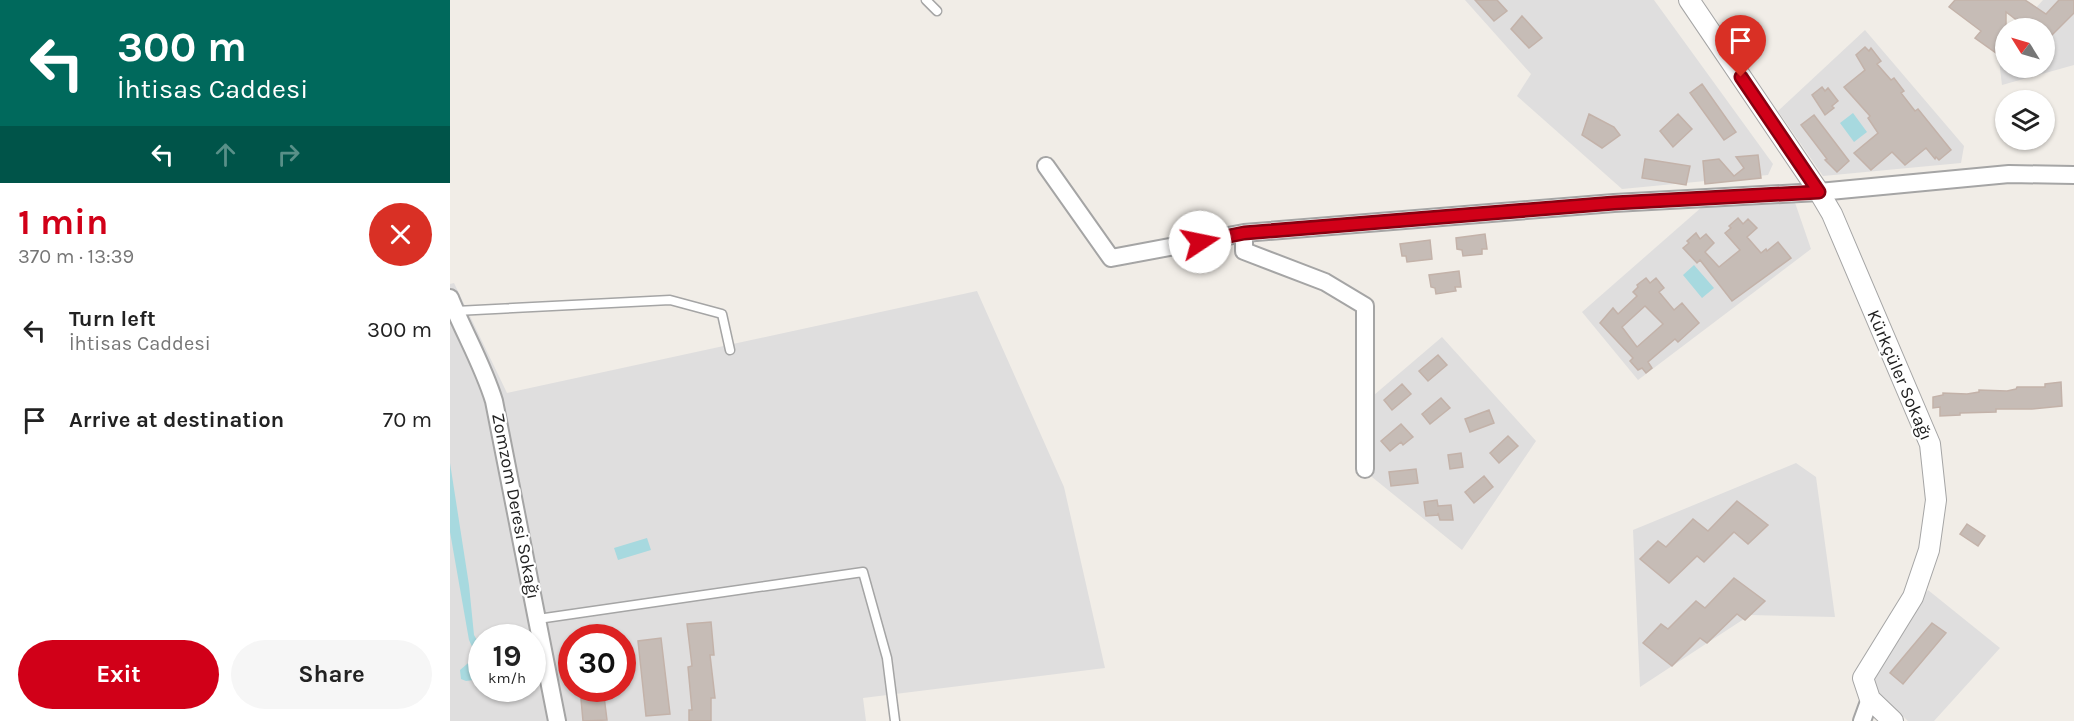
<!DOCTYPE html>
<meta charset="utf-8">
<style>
:root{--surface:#fff;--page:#f6f6f6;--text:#222;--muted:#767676;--accent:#d10018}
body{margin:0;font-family:Karla,sans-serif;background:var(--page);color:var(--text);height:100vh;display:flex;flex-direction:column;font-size:22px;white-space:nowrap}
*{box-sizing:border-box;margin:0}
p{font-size:20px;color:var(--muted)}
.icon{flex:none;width:33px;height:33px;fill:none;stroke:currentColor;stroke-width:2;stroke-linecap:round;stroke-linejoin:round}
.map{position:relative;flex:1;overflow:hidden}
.side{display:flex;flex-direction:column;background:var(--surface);width:450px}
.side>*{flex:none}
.guide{background:#00695c;color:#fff;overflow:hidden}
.needle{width:39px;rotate:307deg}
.buttons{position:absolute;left:1545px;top:18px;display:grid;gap:12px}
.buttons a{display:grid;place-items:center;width:60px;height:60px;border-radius:50%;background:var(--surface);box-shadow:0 2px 4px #0004;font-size:30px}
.speed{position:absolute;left:18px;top:624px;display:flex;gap:12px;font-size:30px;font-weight:700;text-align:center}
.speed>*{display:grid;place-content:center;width:78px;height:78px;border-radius:50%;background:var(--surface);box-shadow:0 2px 4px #0004;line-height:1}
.speed small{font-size:15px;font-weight:400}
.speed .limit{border:9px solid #d22;background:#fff;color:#111}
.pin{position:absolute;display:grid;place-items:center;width:51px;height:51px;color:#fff;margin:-62px -26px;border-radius:50% 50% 50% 0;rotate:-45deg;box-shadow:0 0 6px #0007}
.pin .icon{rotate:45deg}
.me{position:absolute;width:66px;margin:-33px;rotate:79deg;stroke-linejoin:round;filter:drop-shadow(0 0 4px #0008)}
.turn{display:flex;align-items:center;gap:21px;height:126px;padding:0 18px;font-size:27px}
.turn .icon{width:78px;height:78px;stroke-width:2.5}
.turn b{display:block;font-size:42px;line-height:51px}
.lanes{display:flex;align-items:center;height:57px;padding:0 18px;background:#0003;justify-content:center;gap:30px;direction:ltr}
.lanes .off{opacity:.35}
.round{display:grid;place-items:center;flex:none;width:63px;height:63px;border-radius:32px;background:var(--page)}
.head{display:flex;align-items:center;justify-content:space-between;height:102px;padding:0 18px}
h1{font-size:36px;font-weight:700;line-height:45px;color:var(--accent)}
.button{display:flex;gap:12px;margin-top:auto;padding:12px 18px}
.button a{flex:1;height:69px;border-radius:36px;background:var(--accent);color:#fff;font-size:24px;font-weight:700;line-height:69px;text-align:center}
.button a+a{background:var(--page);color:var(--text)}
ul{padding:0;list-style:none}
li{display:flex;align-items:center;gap:18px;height:90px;padding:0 18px}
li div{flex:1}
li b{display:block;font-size:22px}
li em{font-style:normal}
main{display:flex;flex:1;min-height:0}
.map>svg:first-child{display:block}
.residential{fill:#dfdede;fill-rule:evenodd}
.water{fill:#a7d9df}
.building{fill:#c6bcb6;stroke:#c3b2a9;stroke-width:1.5;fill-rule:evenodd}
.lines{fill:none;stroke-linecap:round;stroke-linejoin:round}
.service-casing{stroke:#a5a5a5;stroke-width:11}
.minor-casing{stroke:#a5a5a5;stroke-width:20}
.tertiary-casing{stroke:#a5a5a5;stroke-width:22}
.service{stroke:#fff;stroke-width:8}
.minor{stroke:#fff;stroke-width:16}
.tertiary{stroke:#fff;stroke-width:20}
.route-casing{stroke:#880010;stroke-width:15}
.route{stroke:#d10018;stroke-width:10}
.labels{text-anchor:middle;stroke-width:4.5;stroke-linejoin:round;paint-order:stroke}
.street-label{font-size:18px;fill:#212121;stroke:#fff}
</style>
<main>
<section class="side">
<div class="guide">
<div class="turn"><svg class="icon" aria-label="left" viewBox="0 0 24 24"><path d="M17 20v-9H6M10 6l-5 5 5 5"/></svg><div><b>300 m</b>İhtisas Caddesi</div></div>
<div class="lanes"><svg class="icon" aria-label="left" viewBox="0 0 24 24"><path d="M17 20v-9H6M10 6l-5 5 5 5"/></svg><svg class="icon off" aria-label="ahead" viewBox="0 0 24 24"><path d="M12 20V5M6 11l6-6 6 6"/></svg><svg class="icon off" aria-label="right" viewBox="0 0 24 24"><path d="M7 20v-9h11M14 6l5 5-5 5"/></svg></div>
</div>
<div class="head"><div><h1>1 min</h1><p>370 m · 13:39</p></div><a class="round" style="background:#d93025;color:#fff"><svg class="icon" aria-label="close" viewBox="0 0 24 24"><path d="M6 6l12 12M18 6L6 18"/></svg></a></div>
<ul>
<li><svg class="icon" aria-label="left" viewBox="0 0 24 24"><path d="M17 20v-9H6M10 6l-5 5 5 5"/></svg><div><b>Turn left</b><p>İhtisas Caddesi</p></div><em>300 m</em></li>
<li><svg class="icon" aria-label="arrive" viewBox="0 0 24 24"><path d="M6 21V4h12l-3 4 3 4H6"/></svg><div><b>Arrive at destination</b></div><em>70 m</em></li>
</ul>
<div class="button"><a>Exit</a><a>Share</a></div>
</section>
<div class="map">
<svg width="1624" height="721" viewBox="0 0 1624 721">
<rect width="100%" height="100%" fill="#f1ede7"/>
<path class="residential" d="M 1015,0 L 1204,0 L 1323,164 L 1318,175 L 1172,189 L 1067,96 L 1081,74 Z
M 1593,0 L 1624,0 L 1624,65 L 1552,85 L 1548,52 L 1555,43 L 1556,68 L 1594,68 L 1594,28 L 1568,28 Z
M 1415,30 L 1514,146 L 1511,163 L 1373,176 L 1328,111 Z
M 1341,191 L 1361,249 L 1188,380 L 1132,312 L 1261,199 Z
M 4,283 L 57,393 L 527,291 L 614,487 L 655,668 L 413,698 L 416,721 L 0,721 L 0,284 ZM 32,638 L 82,638 L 82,688 L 32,688 ZM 122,638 L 172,638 L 172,688 L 122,688 Z
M 992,337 L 1086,441 L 1012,550 L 922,477 L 924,395 Z
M 1346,463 L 1366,477 L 1385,617 L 1300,615 L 1190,687 L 1183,530 Z
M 1478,590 L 1550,648 L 1484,721 L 1458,721 L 1419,684 L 1450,627 Z"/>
<path class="water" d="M 1403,113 L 1417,132 L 1404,142 L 1390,123 Z
M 1244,265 L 1264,288 L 1252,298 L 1233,275 Z
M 0,463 L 19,585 L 24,635 L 28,642 L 31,642 L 31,679 L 16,681 L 11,679 L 10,670 L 24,658 L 25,653 L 19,640 L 0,532 Z
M 197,538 L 201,550 L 168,560 L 164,548 Z"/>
<path class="building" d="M 1025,0 L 1047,0 L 1057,11 L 1044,21 Z
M 1505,0 L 1575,0 L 1596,14 L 1609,0 L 1624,0 L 1624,13 L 1594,43 L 1594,28 L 1577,28 L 1556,12 L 1556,60 L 1525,38 L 1531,31 L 1499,7 Z
M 1072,16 L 1092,38 L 1079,48 L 1061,29 Z
M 1415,47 L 1419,51 L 1421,48 L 1431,61 L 1427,64 L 1441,80 L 1444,78 L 1454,91 L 1451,93 L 1465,111 L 1468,109 L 1501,150 L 1489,160 L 1486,157 L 1485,159 L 1476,148 L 1455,165 L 1442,152 L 1421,170 L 1404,153 L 1428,133 L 1418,118 L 1420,116 L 1394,87 L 1415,70 L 1406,55 Z
M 1252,84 L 1286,132 L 1274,140 L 1240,93 Z
M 1372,87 L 1375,91 L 1378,88 L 1388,101 L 1382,106 L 1384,108 L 1375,115 L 1362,95 Z
M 1139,114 L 1164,127 L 1170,135 L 1152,148 L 1132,135 Z
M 1228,114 L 1242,129 L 1223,147 L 1210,131 Z
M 1364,115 L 1399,161 L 1387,172 L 1375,160 L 1377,159 L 1351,125 Z
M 1308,155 L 1311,178 L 1255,184 L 1253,161 L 1269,159 L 1284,176 L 1294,168 L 1286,157 Z
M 1195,159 L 1240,166 L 1236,185 L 1192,178 Z
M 1288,218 L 1293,224 L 1298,219 L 1307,228 L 1297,237 L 1311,253 L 1316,249 L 1317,251 L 1328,242 L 1341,258 L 1282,301 L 1250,260 L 1247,263 L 1233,248 L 1239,243 L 1237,241 L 1246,233 L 1250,239 L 1256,234 L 1264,243 L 1255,252 L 1269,267 L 1290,250 L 1275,233 L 1281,228 L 1279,226 Z
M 1035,234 L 1037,249 L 1032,249 L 1032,254 L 1013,256 L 1012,250 L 1007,249 L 1006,238 Z
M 980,240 L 982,259 L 957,262 L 956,256 L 952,256 L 950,244 Z
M 1009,271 L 1011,287 L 1005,287 L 1006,291 L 986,294 L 985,288 L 981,287 L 979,275 Z
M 1196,278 L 1200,283 L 1206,278 L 1214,288 L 1209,292 L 1224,310 L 1232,303 L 1249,323 L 1228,342 L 1225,339 L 1198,362 L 1202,368 L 1196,373 L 1192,368 L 1188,370 L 1180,361 L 1183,358 L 1150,323 L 1163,308 L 1168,314 L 1187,296 L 1183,292 L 1188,287 L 1187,285 ZM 1195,306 L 1213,324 L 1187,347 L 1172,327 Z
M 988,355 L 997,365 L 978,381 L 969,371 Z
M 1611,382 L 1612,406 L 1582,409 L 1546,409 L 1546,412 L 1510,413 L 1510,415 L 1490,416 L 1490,407 L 1483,408 L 1483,397 L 1493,395 L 1493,393 L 1517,394 L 1529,392 L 1529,390 L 1557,391 L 1566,389 L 1567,387 L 1595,387 L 1595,384 Z
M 952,384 L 961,394 L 942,410 L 934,400 Z
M 991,398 L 1000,408 L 980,424 L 972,414 Z
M 1039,410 L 1044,423 L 1020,432 L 1015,419 Z
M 951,424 L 963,437 L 953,445 L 951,442 L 940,451 L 931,441 Z
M 1058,436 L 1068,446 L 1049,463 L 1040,453 Z
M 1011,453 L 1013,467 L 1000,469 L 998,455 Z
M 966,469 L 968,483 L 941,486 L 939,472 Z
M 1034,476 L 1043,487 L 1024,503 L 1015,492 Z
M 987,500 L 988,506 L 1001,505 L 1003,520 L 990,520 L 988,513 L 988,515 L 976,516 L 974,502 Z
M 1287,501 L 1318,525 L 1298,544 L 1284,532 L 1254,562 L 1247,556 L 1219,583 L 1190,559 L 1208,541 L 1216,547 L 1243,519 L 1258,531 Z
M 1517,524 L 1535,536 L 1528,546 L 1510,534 Z
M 1284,578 L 1315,601 L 1295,620 L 1287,614 L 1257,643 L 1250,638 L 1222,666 L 1193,643 L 1211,624 L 1218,629 L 1246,601 L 1255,608 Z
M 261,622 L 264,655 L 260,655 L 265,698 L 261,698 L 261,721 L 239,721 L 239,710 L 242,710 L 238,667 L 242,666 L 237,624 Z
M 1482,623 L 1496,633 L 1453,684 L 1440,673 Z
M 211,638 L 220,714 L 196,716 L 188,641 Z
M 130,688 L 153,688 L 157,720 L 133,721 Z"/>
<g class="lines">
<defs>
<path id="service" d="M 476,0 L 487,11
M 6,311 L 220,300 L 272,314 L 280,350
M 88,619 L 413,572 L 437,658 L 445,721"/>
<path id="minor" d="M 596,166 L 661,258 L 794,233 L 1164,203 L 1369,192 L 1559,174 L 1624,175
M 794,233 L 794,251 L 875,282 L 915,306 L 915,469
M 0,298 C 14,333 33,365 44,401 L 107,721
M 1412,721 L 1420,699"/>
<path id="tertiary" d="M 1239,0 L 1369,192 L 1382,214 L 1480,444 L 1486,500 L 1479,550 L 1463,597 L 1413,678 L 1420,699 L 1443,721"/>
</defs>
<use href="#service" class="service-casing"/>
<use href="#minor" class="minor-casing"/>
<use href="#tertiary" class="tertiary-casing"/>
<use href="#service" class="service"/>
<use href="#minor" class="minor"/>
<use href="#tertiary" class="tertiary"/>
</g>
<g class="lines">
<defs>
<path id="route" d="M 750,242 L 794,233 L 1164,203 L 1369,192 L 1291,77"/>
</defs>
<use href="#route" class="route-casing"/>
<use href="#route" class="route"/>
</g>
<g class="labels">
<g class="street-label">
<text transform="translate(1450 375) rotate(67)" y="6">Kürkçüler Sokağı</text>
<text transform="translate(66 506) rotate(79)" y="6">Zomzom Deresi Sokağı</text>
</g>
</g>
</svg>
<div class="buttons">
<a><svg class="needle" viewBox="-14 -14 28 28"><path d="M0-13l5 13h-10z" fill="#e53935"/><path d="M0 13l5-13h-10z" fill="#767676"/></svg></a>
<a><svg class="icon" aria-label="layers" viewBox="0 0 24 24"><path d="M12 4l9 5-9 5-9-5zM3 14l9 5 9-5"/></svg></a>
</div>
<div class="speed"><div>19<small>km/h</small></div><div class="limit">30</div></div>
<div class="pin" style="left:1291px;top:77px;background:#d93025"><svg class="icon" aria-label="arrive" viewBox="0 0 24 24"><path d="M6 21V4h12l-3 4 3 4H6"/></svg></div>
<svg class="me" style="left:750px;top:242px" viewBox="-20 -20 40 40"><circle r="19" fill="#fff"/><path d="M0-13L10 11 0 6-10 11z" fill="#d10018"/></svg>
</div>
</main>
